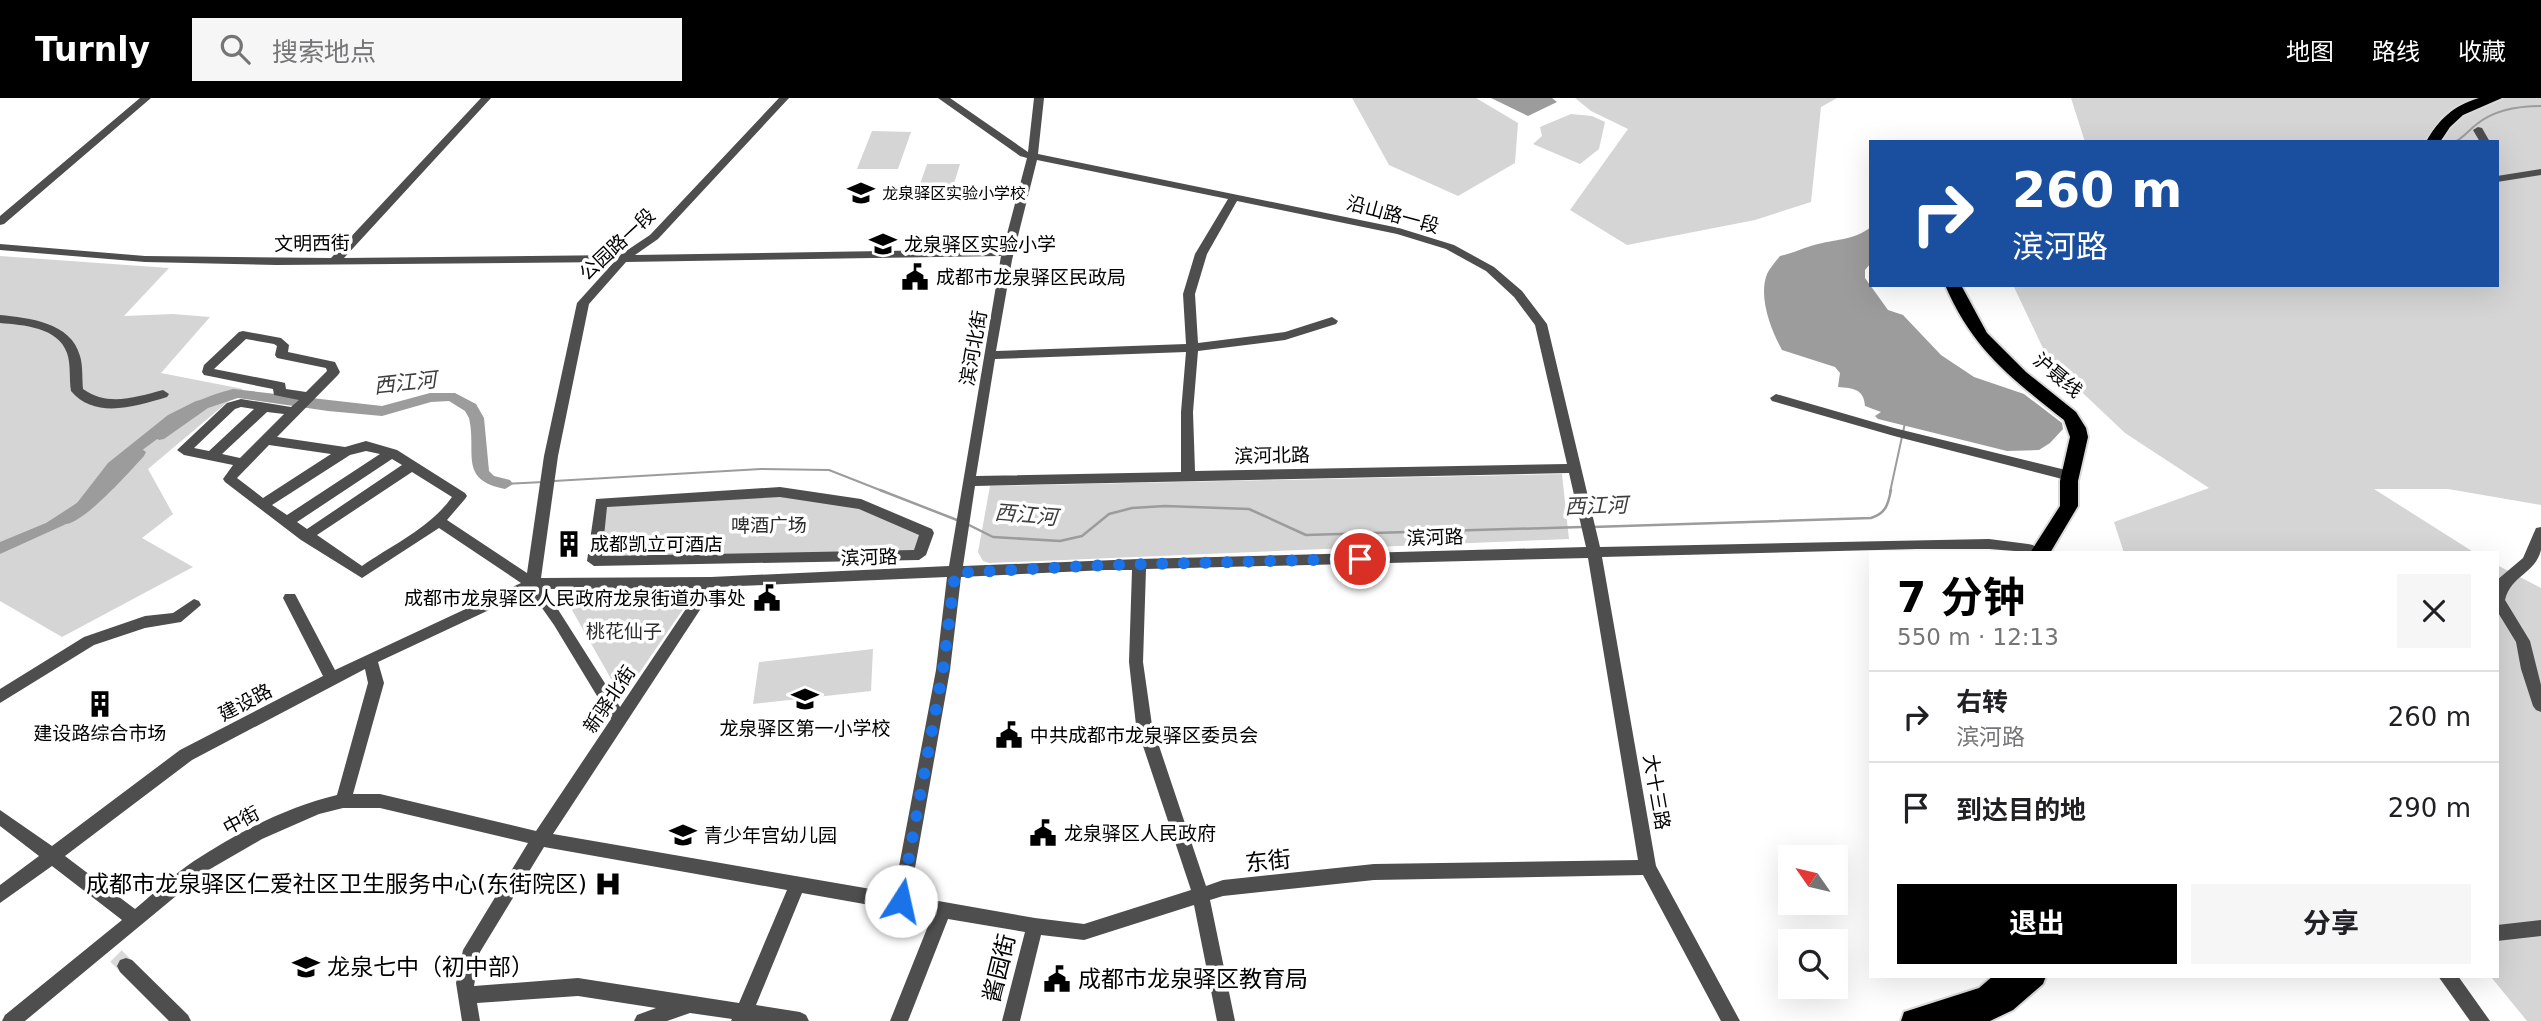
<!DOCTYPE html>
<html lang="zh">
<meta charset="utf-8">
<style>
:root{--surface:#fff;--page:#f6f6f6;--text:#202124;--muted:#757577;--line:#e0e0e0;--accent:#000}
body{margin:0;font-family:"DejaVu Sans","Noto Sans SC",sans-serif;background:var(--page);color:var(--text);height:100vh;display:flex;flex-direction:column;font-size:26px;white-space:nowrap}
*{box-sizing:border-box;margin:0}
p{font-size:23px;color:var(--muted)}
.icon{flex:none;width:38px;height:38px;fill:none;stroke:currentColor;stroke-width:2;stroke-linecap:round;stroke-linejoin:round}
.map{position:relative;flex:1;overflow:hidden}
.panel{position:absolute;left:1869px;top:453px;width:630px;height:427px;display:flex;flex-direction:column;background:var(--surface);border-radius:0px;box-shadow:0 7px 28px #0002}
.panel>*{flex:none}
.guide{position:absolute;left:1869px;top:42px;width:630px;height:147px;border-radius:0px;box-shadow:0 7px 28px #0002;background:#1a4fa0;color:#fff;overflow:hidden}
.needle{width:46px;rotate:304deg}
.tools{position:absolute;left:1778px;top:747px;display:grid;gap:14px}
.tools a{display:grid;place-items:center;width:70px;height:70px;border-radius:0px;background:var(--surface);box-shadow:0 7px 28px #0002;font-size:35px}
.pin{position:absolute;display:grid;place-items:center;width:60px;height:60px;color:#fff;margin:-30px;border:4px solid #fff;border-radius:50%;box-shadow:0 2px 7px #0007}
.me{position:absolute;width:77px;margin:-38px;rotate:10deg;stroke-linejoin:round;filter:drop-shadow(0 0 5px #0008)}
.turn{display:flex;align-items:center;gap:24px;height:147px;padding:0 28px;font-size:32px}
.turn .icon{width:91px;height:91px;stroke-width:2.5}
.turn b{display:block;font-size:49px;line-height:60px}
.round{display:grid;place-items:center;flex:none;width:74px;height:74px;border-radius:0px;background:var(--page)}
.summary{display:flex;align-items:center;justify-content:space-between;height:119px;padding:0 28px}
h1{font-size:42px;font-weight:700;line-height:52px;color:var(--accent)}
.primary-button{display:flex;gap:14px;margin-top:auto;padding:14px 28px}
.primary-button a{flex:1;height:80px;border-radius:0px;background:var(--accent);color:#fff;font-size:28px;font-weight:700;line-height:80px;text-align:center}
.primary-button a+a{background:var(--page);color:var(--text)}
ul{padding:0;list-style:none}
li{display:flex;align-items:center;gap:21px;height:91px;padding:0 28px;border-top:2px solid var(--line)}
li div{flex:1}
li b{display:block;font-size:26px}
li em{font-style:normal}
header{display:flex;align-items:center;gap:42px;box-sizing:border-box;height:98px;padding:0 35px;background:var(--accent);color:#fff}
header strong{font-size:33px}
nav{display:flex;gap:38px;margin-inline-start:auto;font-size:24px}
.search{width:490px;height:63px;background:var(--page);display:flex;align-items:center;gap:18px;box-sizing:border-box;padding:0 24px;border-radius:0px;color:var(--muted);font-size:26px}
.map>svg:first-child{display:block}
.green{fill:#d5d5d5}
.water{fill:#9c9c9c}
.lines{fill:none;stroke-linecap:round;stroke-linejoin:round}
.stream-far1{stroke:#9c9c9c;stroke-width:2}
.stream{stroke:#9c9c9c;stroke-width:2.5}
.river{fill:#9c9c9c;fill-rule:evenodd}
.minor-tunnel{stroke:#d9d9d9;stroke-width:16;stroke-dasharray:16 8;stroke-linecap:butt}
.highway-casing{stroke:#dbdbdb;stroke-width:4}
.minor{fill:#4e4e4e;fill-rule:evenodd}
.highway{fill:#000;fill-rule:evenodd}
.route{stroke:#1a73e8;stroke-width:12;stroke-dasharray:0 21.6}
.labels{text-anchor:middle;stroke-width:7;stroke-linejoin:round;paint-order:stroke}
.far-poi-label{font-size:16px;fill:#000;stroke:#fff;text-anchor:start}
.street-label{font-size:19px;fill:#000;stroke:#fff}
.poi-label{font-size:19px;fill:#000;stroke:#fff;text-anchor:start}
.park-label{font-size:19px;fill:#2c2c2c;stroke:#fff}
.water-label{font-size:21px;font-style:italic;fill:#3d3d3d;stroke:#fff}
.near-street-label{font-size:23px;fill:#000;stroke:#fff}
.near-poi-label{font-size:23px;fill:#000;stroke:#fff;text-anchor:start}
</style>
<header>
<strong>Turnly</strong>
<div class="search"><svg class="icon" aria-label="search" viewBox="0 0 24 24"><circle cx="10" cy="10" r="6"/><path d="M15 15l6 6"/></svg>搜索地点</div>
<nav><a>地图</a><a>路线</a><a>收藏</a></nav>
</header>
<div class="map">
<svg width="2541" height="923" viewBox="0 0 2541 923">
<rect width="100%" height="100%" fill="#fff"/>
<path class="green" d="M 1352,0 L 1476,0 L 1518,25 L 1515,65 L 1458,98 L 1389,67 Z
M 1575,0 L 1837,0 L 1821,9 L 1811,104 L 1755,122 L 1627,147 L 1570,112 L 1628,31 L 1591,13 Z
M 2071,0 L 2541,0 L 2541,407 L 2448,391 L 2374,391 L 2475,455 L 2124,455 L 2114,424 L 2209,390 L 2125,335 L 2049,263 L 2013,187 L 2497,187 L 2497,44 L 2085,44 Z
M 1571,16 L 1592,18 L 1605,24 L 1599,51 L 1580,66 L 1533,46 L 1542,38 L 1540,29 Z
M 872,33 L 911,34 L 898,71 L 857,71 Z
M 927,66 L 960,66 L 952,92 L 918,92 Z
M 0,158 L 169,170 L 124,218 L 173,216 L 210,219 L 161,275 L 243,291 L 148,371 L 173,416 L 142,440 L 193,469 L 62,539 L 0,503 Z
M 1562,376 L 1569,441 L 989,465 L 983,463 L 978,454 L 990,388 Z
M 780,394 L 861,406 L 927,435 L 919,457 L 594,463 L 601,404 Z
M 2497,467 L 2541,490 L 2541,923 L 2527,923 L 2491,879 L 2497,878 Z
M 589,496 L 682,500 L 686,507 L 633,584 L 614,586 L 572,512 Z
M 873,551 L 871,593 L 753,606 L 759,564 Z"/>
<path class="water" d="M 1491,0 L 1552,0 L 1557,4 L 1528,18 Z
M 1871,129 L 1871,165 L 1865,172 L 1865,180 L 1888,212 L 1903,217 L 1941,257 L 1974,279 L 2024,296 L 2062,325 L 2063,331 L 2050,345 L 2039,352 L 2007,353 L 1878,321 L 1875,318 L 1881,314 L 1865,308 C 1864,291 1853,290 1838,289 L 1840,275 L 1835,269 L 1782,252 C 1771,232 1758,199 1767,176 C 1770,170 1776,163 1780,158 C 1794,155 1805,149 1818,146 C 1838,141 1854,142 1871,129 Z
M 215,299 L 178,319 L 168,333 L 137,356 L 64,427 L 0,456 L 0,444 L 46,425 L 77,405 L 108,365 L 168,317 L 196,303 Z"/>
<g class="lines">
<path class="stream-far1" d="M 2455,44 C 2464,39 2469,32 2477,26 C 2494,12 2520,8 2541,8
M 554,383 L 761,371 L 829,372 L 885,394
M 505,386 L 544,384
M 1890,394 L 1905,325"/>
<path class="stream" d="M 880,392 L 957,422
M 967,426 L 993,439 L 1060,443 L 1082,438 L 1109,416 L 1132,410 L 1165,408 L 1249,411 L 1306,437 L 1582,429
M 1592,429 L 1871,420 C 1886,415 1888,407 1891,392"/>
<path class="river" d="M 233,291 L 382,308 L 430,295 L 455,295 L 476,306 L 484,320 L 489,373 L 494,378 L 510,382 L 513,386 L 505,391 C 458,382 477,355 469,320 L 465,313 L 449,303 L 431,304 L 382,318 L 328,313 L 238,300 L 208,310 L 164,341 L 159,342 L 152,337 C 169,313 205,298 233,291 Z
M 139,349 L 146,354 L 144,358 C 131,372 79,432 61,426 L 58,422 L 61,418 L 100,386 L 134,350 Z"/>
<path class="minor-tunnel" d="M 116,858 L 126,868"/>
<defs>
<path id="highway" d="M 2479,0 L 2502,0 L 2463,17 L 2450,29 L 2440,44 L 2426,44 C 2439,21 2453,8 2479,0 Z
M 1945,187 L 1961,187 L 1987,235 L 2026,274 L 2076,314 L 2086,330 L 2088,339 L 2078,383 L 2078,408 L 2050,455 L 2030,455 L 2060,408 L 2060,383 L 2070,339 L 2064,322 C 2010,279 1973,252 1945,187 Z
M 1993,878 L 2046,878 L 2043,886 L 2013,912 L 1990,923 L 1901,923 L 1904,914 L 1979,890 Z"/>
</defs>
<use href="#highway" class="highway-casing"/>
<path class="minor" d="M 140,0 L 151,0 L 4,126 L 0,127 L 0,118 Z
M 481,0 L 491,0 L 344,160 L 620,157 L 650,137 L 779,0 L 789,0 L 658,141 L 635,157 L 1003,151 L 1027,60 L 1020,58 L 938,0 L 950,0 L 1028,54 L 1034,0 L 1044,0 L 1038,56 L 1399,130 L 1454,147 L 1494,169 L 1522,193 L 1547,226 L 1600,449 L 1989,441 L 2028,446 L 2033,447 L 2040,455 L 1989,451 L 1917,451 L 1602,459 L 1656,768 L 1740,923 L 1721,923 L 1643,777 L 1374,782 L 1223,798 L 1210,802 L 1235,923 L 1217,923 L 1194,807 L 1084,842 L 1041,837 L 1020,923 L 1002,923 L 1025,834 L 948,821 L 908,923 L 890,923 L 932,818 L 802,795 L 756,907 L 800,914 L 806,917 L 809,923 L 731,923 L 732,921 L 690,915 L 667,923 L 634,923 L 637,917 L 656,910 L 578,898 L 477,905 L 480,923 L 462,923 L 456,885 L 463,852 L 528,745 L 380,710 L 343,710 L 319,716 L 262,741 L 205,774 L 25,923 L 2,923 L 5,917 L 122,822 L 52,768 L 0,805 L 0,787 L 39,758 L 0,728 L 0,712 L 52,748 L 180,652 L 323,578 L 283,500 L 285,496 L 295,496 L 335,572 L 521,485 L 439,430 L 362,480 L 301,442 L 225,384 L 223,381 L 233,367 L 184,357 L 177,352 L 227,305 L 241,301 L 291,309 L 299,302 L 274,297 L 273,291 L 204,277 L 202,274 L 204,267 L 239,234 L 243,233 L 281,240 L 289,247 L 288,254 L 335,264 L 340,274 L 338,277 L 277,339 L 345,349 L 366,343 L 397,352 L 465,395 L 467,398 L 465,401 L 447,422 L 527,475 L 544,358 L 577,205 L 614,164 L 277,167 L 145,164 L 0,152 L 0,146 L 145,158 L 331,160 ZM 1037,62 L 1228,101 L 1195,156 L 1183,196 L 1186,246 L 996,253 L 1012,162 ZM 1237,103 L 1397,136 L 1446,151 L 1486,173 L 1514,199 L 1535,227 L 1567,366 L 1195,373 L 1193,314 L 1198,253 L 1285,242 L 1336,226 L 1338,223 L 1332,219 L 1285,234 L 1198,245 L 1195,196 L 1207,156 ZM 1001,158 L 949,468 L 711,479 L 541,480 L 558,358 L 589,206 L 626,164 ZM 246,241 L 274,246 L 277,248 L 275,257 L 277,260 L 326,270 L 327,273 L 306,294 L 286,291 L 285,285 L 281,284 L 214,271 ZM 1186,254 L 1181,314 L 1181,374 L 976,378 L 995,261 ZM 241,309 L 254,311 L 209,353 L 194,350 L 235,311 ZM 267,314 L 284,316 L 240,360 L 222,356 ZM 269,347 L 331,356 L 263,400 L 237,380 ZM 366,353 L 380,356 L 287,417 L 272,407 L 350,357 ZM 392,361 L 402,367 L 307,431 L 297,424 ZM 412,374 L 452,399 C 430,430 392,447 362,468 L 317,437 ZM 1569,375 L 1586,449 L 1139,461 L 963,468 L 975,388 ZM 1588,460 L 1638,762 L 1374,766 L 1223,782 L 1206,788 L 1152,627 L 1143,564 L 1146,471 ZM 1106,472 L 1132,472 L 1129,564 L 1136,627 L 1191,792 L 1084,826 L 1035,820 L 910,798 L 950,572 L 961,479 ZM 947,479 L 936,572 L 894,795 L 553,736 L 715,489 ZM 700,490 L 620,609 L 545,491 ZM 530,493 L 554,527 L 611,621 L 536,733 L 380,696 L 353,696 L 384,585 L 378,564 ZM 365,571 L 368,585 L 337,697 C 287,709 236,735 194,763 C 173,777 154,795 135,811 L 65,758 L 192,662 ZM 544,749 L 787,792 L 739,905 L 578,880 L 474,888 L 480,854 Z
M 2478,29 L 2482,30 L 2490,44 L 2480,44 L 2473,32 Z
M 2541,71 L 2541,77 L 2497,84 L 2497,78 Z
M 0,217 C 29,220 71,224 80,258 C 83,268 82,280 83,291 C 108,309 136,299 163,292 L 169,296 L 167,299 C 137,308 95,322 71,293 C 69,281 71,266 67,255 C 58,229 23,227 0,225 Z
M 1776,296 L 1894,330 L 2070,373 L 2077,378 L 2070,383 L 1894,338 L 1772,303 L 1770,300 Z
M 780,389 L 861,401 L 932,431 L 934,435 L 926,457 L 919,462 L 594,468 L 587,463 L 596,401 ZM 780,399 L 859,411 L 919,437 L 914,452 L 602,458 L 607,409 Z
M 2541,429 C 2541,436 2541,445 2541,452 C 2535,476 2511,477 2505,502 L 2530,543 L 2541,587 L 2541,614 L 2536,612 L 2533,608 L 2521,571 L 2516,544 L 2497,513 L 2497,482 L 2523,460 L 2536,430 Z
M 194,501 L 199,503 L 201,507 L 181,524 L 145,530 L 94,547 L 0,605 L 0,591 L 84,539 L 145,518 L 173,515 Z
M 2541,822 L 2541,838 L 2497,843 L 2497,827 Z
M 126,860 L 132,862 L 188,917 L 191,923 L 169,923 L 120,874 L 117,868 L 120,862 Z
M 2438,878 L 2458,878 L 2490,923 L 2470,923 Z"/>
<use href="#highway" class="highway"/>
</g>
<g class="lines">
<path class="route" d="M 901,803 L 943,572 L 955,475 L 1106,467 L 1360,461"/>
</g>
<defs>
<symbol id="school-bare" viewBox="-9 -9 18 18"><path d="M0-5L7-2L0 1L-7-2ZM-4 1L0 2.5L4 1V4Q0 6-4 4Z" fill="#000" stroke="#fff" stroke-width="2.5" paint-order="stroke"/></symbol>
<symbol id="civic-bare" viewBox="-9 -9 18 18"><path d="M-.6-6.5H3V-4.5H.6V-3L4-1V1h2V6H-6V1h2V-1L-.6-3ZM-1.2 2.5V6h2.4V2.5Z" fill="#000" stroke="#fff" stroke-width="2.5" paint-order="stroke"/></symbol>
<symbol id="building-bare" viewBox="-9 -9 18 18"><path d="M-4-6H4V6H1V3H-1V6H-4ZM-2.5-4.3h1.7v1.8h-1.7ZM.8-4.3h1.7v1.8H.8ZM-2.5-1h1.7V.8h-1.7ZM.8-1h1.7V.8H.8Z" fill="#000" stroke="#fff" stroke-width="2.5" paint-order="stroke"/></symbol>
<symbol id="hospital-bare" viewBox="-9 -9 18 18"><path d="M-5-5h3v3.5h4V-5h3V5h-3V1.5h-4V5h-3Z" fill="#000" stroke="#fff" stroke-width="2.5" paint-order="stroke"/></symbol>
</defs>
<g fill-rule="evenodd">
<use href="#school-bare" x="842" y="76" width="38" height="38"/>
<use href="#school-bare" x="864" y="127" width="38" height="38"/>
<use href="#civic-bare" x="896" y="160" width="38" height="38"/>
<use href="#building-bare" x="550" y="427" width="38" height="38"/>
<use href="#civic-bare" x="748" y="481" width="38" height="38"/>
<use href="#school-bare" x="786" y="582" width="38" height="38"/>
<use href="#building-bare" x="81" y="587" width="38" height="38"/>
<use href="#civic-bare" x="990" y="618" width="38" height="38"/>
<use href="#civic-bare" x="1024" y="716" width="38" height="38"/>
<use href="#school-bare" x="664" y="718" width="38" height="38"/>
<use href="#hospital-bare" x="589" y="767" width="38" height="38"/>
<use href="#school-bare" x="287" y="850" width="38" height="38"/>
<use href="#civic-bare" x="1038" y="862" width="38" height="38"/>
</g>
<g class="labels">
<g class="far-poi-label">
<text x="882" y="101">龙泉驿区实验小学校</text>
</g>
<g class="street-label">
<text transform="translate(1393 116) rotate(15)" y="7">沿山路一段</text>
<text transform="translate(312 145) rotate(-1)" y="7">文明西街</text>
<text transform="translate(617 146) rotate(-43)" y="7">公园路一段</text>
<text transform="translate(973 250) rotate(-80)" y="7">滨河北街</text>
<text transform="translate(2058 277) rotate(40)" y="7">沪聂线</text>
<text transform="translate(1272 357) rotate(-1)" y="7">滨河北路</text>
<text transform="translate(1435 439) rotate(-2)" y="7">滨河路</text>
<text transform="translate(869 459) rotate(-2)" y="7">滨河路</text>
<text transform="translate(609 601) rotate(-56)" y="7">新驿北街</text>
<text transform="translate(245 604) rotate(-28)" y="7">建设路</text>
<text transform="translate(1657 694) rotate(80)" y="7">大十三路</text>
<text transform="translate(241 722) rotate(-28)" y="7">中街</text>
</g>
<g class="poi-label">
<text x="904" y="153">龙泉驿区实验小学</text>
<text x="936" y="186">成都市龙泉驿区民政局</text>
<text x="590" y="453">成都凯立可酒店</text>
<text x="746" y="507" text-anchor="end">成都市龙泉驿区人民政府龙泉街道办事处</text>
<text x="805" y="637" text-anchor="middle">龙泉驿区第一小学校</text>
<text x="100" y="642" text-anchor="middle">建设路综合市场</text>
<text x="1030" y="644">中共成都市龙泉驿区委员会</text>
<text x="1064" y="742">龙泉驿区人民政府</text>
<text x="704" y="744">青少年宫幼儿园</text>
</g>
<g class="park-label">
<text x="769" y="434">啤酒广场</text>
<text x="624" y="540">桃花仙子</text>
</g>
<g class="water-label">
<text transform="translate(405 285) rotate(-6)" y="7">西江河</text>
<text transform="translate(1596 408) rotate(-2)" y="7">西江河</text>
<text transform="translate(1026 417) rotate(5)" y="7">西江河</text>
</g>
<g class="near-street-label">
<text transform="translate(1268 763) rotate(-6)" y="8">东街</text>
<text transform="translate(999 870) rotate(-76)" y="8">酱园街</text>
</g>
<g class="near-poi-label">
<text x="587" y="794" text-anchor="end">成都市龙泉驿区仁爱社区卫生服务中心(东街院区)</text>
<text x="327" y="877">龙泉七中（初中部）</text>
<text x="1078" y="889">成都市龙泉驿区教育局</text>
</g>
</g>
</svg>
<div class="tools">
<a><svg class="needle" viewBox="-14 -14 28 28"><path d="M0-13l5 13h-10z" fill="#e53935"/><path d="M0 13l5-13h-10z" fill="#757577"/></svg></a>
<a><svg class="icon" aria-label="search" viewBox="0 0 24 24"><circle cx="10" cy="10" r="6"/><path d="M15 15l6 6"/></svg></a>
</div>
<div class="pin" style="left:1360px;top:461px;background:#d93025"><svg class="icon" aria-label="arrive" viewBox="0 0 24 24"><path d="M6 21V4h12l-3 4 3 4H6"/></svg></div>
<svg class="me" style="left:901px;top:803px" viewBox="-20 -20 40 40"><circle r="19" fill="#fff"/><path d="M0-13L10 11 0 6-10 11z" fill="#1a73e8"/></svg>
<div class="guide">
<div class="turn"><svg class="icon" aria-label="right" viewBox="0 0 24 24"><path d="M7 20v-9h11M14 6l5 5-5 5"/></svg><div><b>260 m</b>滨河路</div></div>
</div>
<section class="panel">
<div class="summary"><div><h1>7 分钟</h1><p>550 m · 12:13</p></div><a class="round"><svg class="icon" aria-label="close" viewBox="0 0 24 24"><path d="M6 6l12 12M18 6L6 18"/></svg></a></div>
<ul>
<li><svg class="icon" aria-label="right" viewBox="0 0 24 24"><path d="M7 20v-9h11M14 6l5 5-5 5"/></svg><div><b>右转</b><p>滨河路</p></div><em>260 m</em></li>
<li><svg class="icon" aria-label="arrive" viewBox="0 0 24 24"><path d="M6 21V4h12l-3 4 3 4H6"/></svg><div><b>到达目的地</b></div><em>290 m</em></li>
</ul>
<div class="primary-button"><a>退出</a><a>分享</a></div>
</section>
</div>
